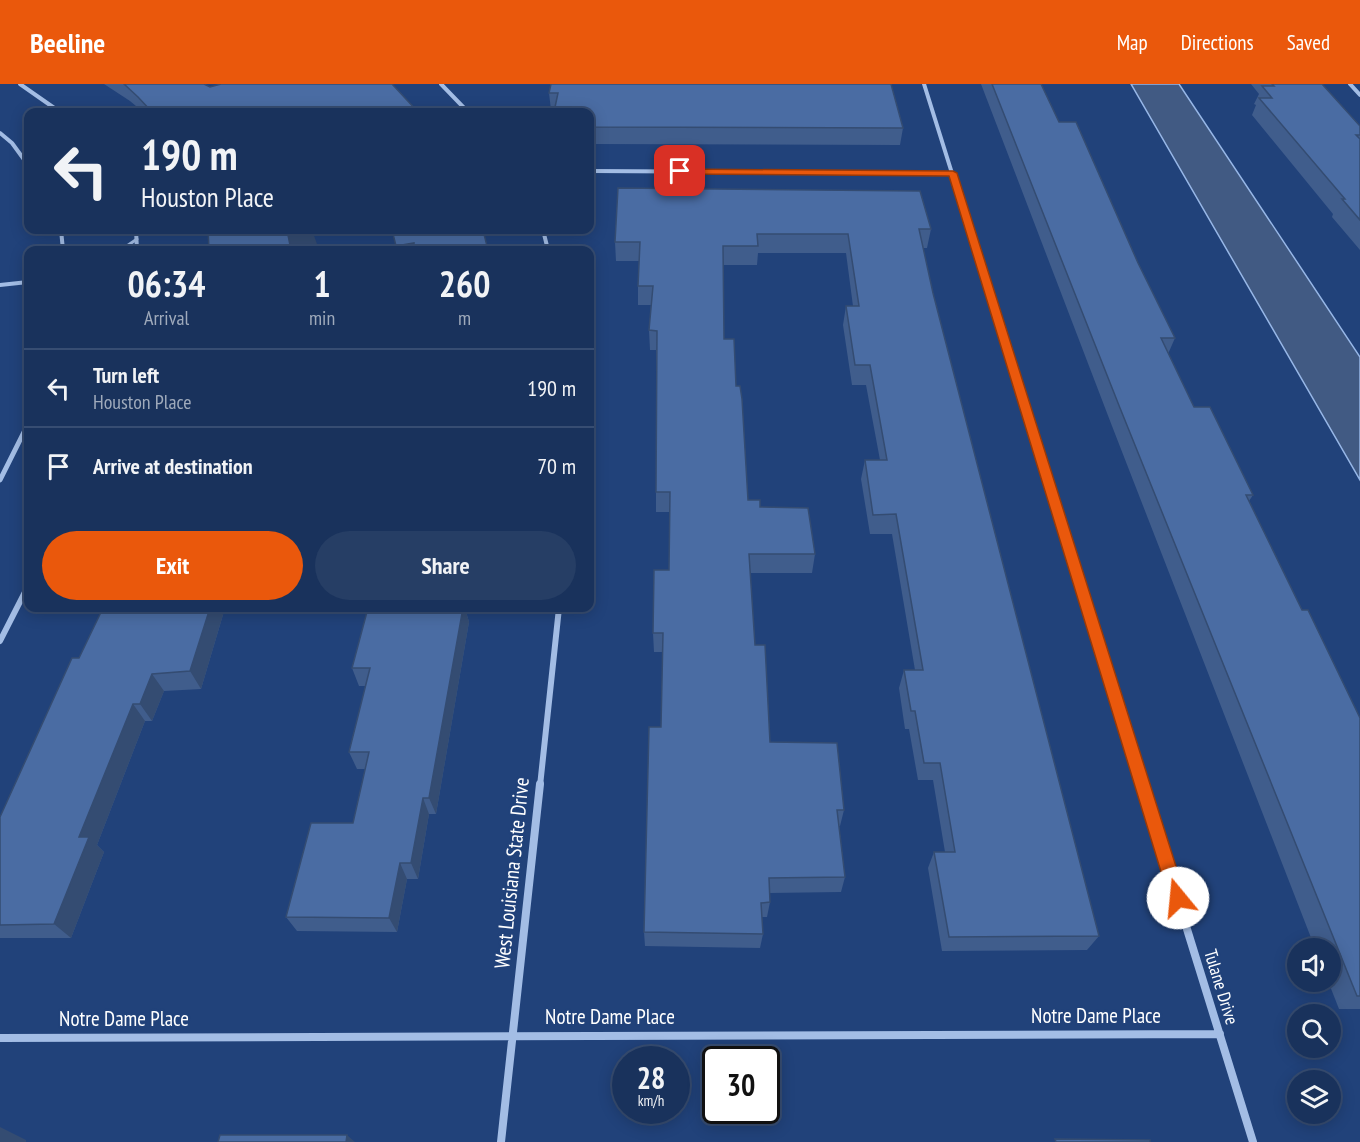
<!DOCTYPE html>
<style>
:root{--surface:#19325c;--page:#263e65;--text:#f1f3f6;--muted:#9faabb;--line:#374d72;--accent:#ea580c}
body{margin:0;font-family:"PT Sans Narrow",sans-serif;background:var(--page);color:var(--text);height:100vh;display:flex;flex-direction:column;font-size:22px;white-space:nowrap}
*{box-sizing:border-box;margin:0}
p{font-size:20px;color:var(--muted)}
.icon{flex:none;width:33px;height:33px;fill:none;stroke:currentColor;stroke-width:2;stroke-linecap:round;stroke-linejoin:round}
.map{position:relative;flex:1;overflow:hidden}
.sheet{position:absolute;left:24px;top:162px;width:570px;height:366px;display:flex;flex-direction:column;background:var(--surface);border-radius:12px;box-shadow:0 3px 15px #0003,0 0 0 2px var(--line)}
.sheet>*{flex:none}
.banner{position:absolute;left:24px;top:24px;width:570px;height:126px;border-radius:12px;box-shadow:0 3px 15px #0003,0 0 0 2px var(--line);background:#19325c;color:var(--text);overflow:hidden}
.fabs{position:absolute;left:1287px;top:854px;display:grid;gap:12px}
.fabs a{display:grid;place-items:center;width:54px;height:54px;border-radius:50%;background:var(--surface);box-shadow:0 3px 15px #0003,0 0 0 2px var(--line);font-size:30px}
.speed{position:absolute;left:612px;top:962px;display:flex;gap:12px;font-size:30px;font-weight:700;text-align:center}
.speed>*{display:grid;place-content:center;width:78px;height:78px;border-radius:50%;background:var(--surface);box-shadow:0 3px 15px #0003,0 0 0 2px var(--line);line-height:1}
.speed small{font-size:15px;font-weight:400}
.speed .limit{border:3px solid #111;border-radius:9px;background:#fff;color:#111}
.pin{position:absolute;display:grid;place-items:center;width:51px;height:51px;color:#fff;margin:-26px;border-radius:12px;box-shadow:0 3px 9px #0006}
.me{position:absolute;width:66px;margin:-33px;rotate:343deg;stroke-linejoin:round;filter:drop-shadow(0 0 4px #0008)}
.turn{display:flex;align-items:center;gap:21px;height:126px;padding:0 18px;font-size:27px}
.turn .icon{width:78px;height:78px;stroke-width:2.5}
.turn b{display:block;font-size:42px;line-height:51px}
.eta{display:flex;justify-content:space-evenly;align-items:center;height:102px;text-align:center}
.eta b{font-size:36px;font-weight:800;line-height:42px}
.button{display:flex;gap:12px;margin-top:auto;padding:12px 18px}
.button a{flex:1;height:69px;border-radius:36px;background:var(--accent);color:#fff;font-size:24px;font-weight:800;line-height:69px;text-align:center}
.button a+a{background:var(--page);color:var(--text)}
ul{padding:0;list-style:none}
li{display:flex;align-items:center;gap:18px;height:78px;padding:0 18px;border-top:2px solid var(--line)}
li div{flex:1}
li b{display:block;font-size:22px}
li em{font-style:normal}
header{display:flex;align-items:center;gap:36px;box-sizing:border-box;height:84px;padding:0 30px;background:var(--accent);color:#fff}
header strong{font-size:28px}
nav{display:flex;gap:33px;margin-inline-start:auto;font-size:21px}
.map>svg:first-child{display:block}
.water{fill:#415a83;stroke:#97b7e7;stroke-width:1.5}
.lines{fill:none;stroke-linecap:round;stroke-linejoin:round}
.lane-far1{stroke:#a3bde5;stroke-width:3}
.lane{stroke:#a3bde5;stroke-width:4}
.street-far3{stroke:#a3bde5;stroke-width:4}
.street-far2{stroke:#a3bde5;stroke-width:5}
.street-far1{stroke:#a3bde5;stroke-width:6}
.street{stroke:#a3bde5;stroke-width:8}
.wall{fill:#405d8c}
.shaded-wall{fill:#344c72}
.building{fill:#4a6ca3;stroke:#344c72;stroke-width:1.5}
.route{fill:#ea580c;stroke:#983908;stroke-width:1.5}
.labels{text-anchor:middle;stroke-width:4.5;stroke-linejoin:round;paint-order:stroke}
.street-label{font-size:18px;fill:#fff;stroke:#21427a}
.near-street-label{font-size:21px;fill:#fff;stroke:#21427a}
</style>
<header>
<strong>Beeline</strong>
<nav><a>Map</a><a>Directions</a><a>Saved</a></nav>
</header>
<div class="map">
<svg width="1360" height="1058" viewBox="0 0 1360 1058">
<rect width="100%" height="100%" fill="#21427a"/>
<path class="water" d="M 1131,0 L 1179,0 L 1360,273 L 1360,396 Z"/>
<g class="lines">
<path class="lane-far1" d="M 121,166 L 137,155"/>
<path class="lane" d="M 0,201 L 28,198"/>
<path class="street-far3" d="M 20,0 L 60,28
M 441,0 L 468,28
M 924,0 L 982,185
M 1350,0 L 1360,11
M 0,49 L 12,59 L 28,81
M 590,87 L 953,89
M 61,146 L 63,166
M 136,146 L 137,166
M 543,146 L 548,166"/>
<path class="street-far2" d="M 981,184 L 1053,415
M 0,396 L 28,340"/>
<path class="street-far1" d="M 1053,414 L 1142,702
M 0,557 L 28,502
M 540,702 L 559,524"/>
<path class="street" d="M 1142,700 L 1253,1058
M 0,954 L 1220,950
M 501,1058 L 540,700"/>
</g>
<path class="wall" d="M 104,0 L 204,0 L 210,3 L 418,28 L 143,28 L 130,17 Z
M 551,0 L 903,44 L 900,61 L 590,60 L 590,28 L 551,26 L 549,9 Z
M 981,0 L 1041,0 L 1059,38 L 1138,179 L 1175,254 L 1168,270 L 1194,323 L 1253,411 L 1249,417 L 1302,526 L 1360,634 L 1360,925 L 1339,925 L 1328,897 L 1330,897 L 1330,864 L 1315,864 L 1112,342 Z
M 1251,0 L 1322,0 L 1360,42 L 1360,166 L 1332,133 L 1333,130 L 1252,31 L 1256,21 L 1254,20 L 1259,10 Z
M 618,104 L 931,145 L 927,164 L 923,164 L 933,209 L 1099,852 L 1087,866 L 942,867 L 928,784 L 934,768 L 945,768 L 933,696 L 918,696 L 909,645 L 905,645 L 899,604 L 904,586 L 915,586 L 892,450 L 870,450 L 861,395 L 865,376 L 880,376 L 866,301 L 852,301 L 843,241 L 846,222 L 853,222 L 846,169 L 758,169 L 757,181 L 723,181 L 724,255 L 736,302 L 748,416 L 760,423 L 815,470 L 812,489 L 750,489 L 755,561 L 770,658 L 844,726 L 840,742 L 839,742 L 845,793 L 841,808 L 769,809 L 770,818 L 767,833 L 762,833 L 763,850 L 760,864 L 645,862 L 644,848 L 661,643 L 663,568 L 654,568 L 653,549 L 669,486 L 670,428 L 656,428 L 656,266 L 650,266 L 649,246 L 651,221 L 638,221 L 638,202 L 639,177 L 616,177 L 615,158 Z
M 103,524 L 225,524 L 201,605 L 164,607 L 152,637 L 145,637 L 97,761 L 104,768 L 71,854 L 0,854 L 0,733 L 79,574 Z
M 368,524 L 465,524 L 469,538 L 436,730 L 429,730 L 418,795 L 407,795 L 397,848 L 297,847 L 286,833 L 353,739 L 365,685 L 357,685 L 349,668 L 366,602 L 359,602 L 352,584 Z"/>
<path class="shaded-wall" d="M 287,146 L 312,146 L 317,160 L 294,165 L 294,166 L 291,166 Z
M 414,159 L 416,166 L 397,166 L 396,162 Z
M 210,524 L 225,524 L 201,605 L 190,587 Z
M 463,524 L 465,524 L 469,538 L 436,730 L 429,714 Z
M 152,590 L 164,607 L 152,637 L 140,620 Z
M 133,620 L 145,637 L 97,761 L 104,768 L 71,854 L 54,840 L 79,753 Z
M 423,714 L 429,730 L 418,795 L 411,779 Z
M 400,779 L 407,795 L 397,848 L 389,834 Z
M 0,1043 L 26,1056 L 26,1058 L 0,1058 Z
M 347,1051 L 355,1058 L 346,1058 Z"/>
<path class="building" d="M 124,0 L 204,0 L 210,3 L 221,0 L 392,0 L 418,28 L 152,28 L 138,13 Z
M 551,0 L 891,0 L 903,44 L 590,43 L 590,28 L 554,28 L 558,9 L 549,9 Z
M 992,0 L 1041,0 L 1059,38 L 1076,38 L 1138,179 L 1175,254 L 1161,254 L 1194,323 L 1210,323 L 1253,411 L 1246,411 L 1302,526 L 1308,526 L 1360,634 L 1360,912 L 1357,912 L 1120,324 Z
M 1272,0 L 1322,0 L 1360,42 L 1360,51 L 1356,51 L 1360,55 L 1360,136 L 1342,115 L 1345,115 L 1259,14 L 1272,14 L 1262,2 L 1274,2 Z
M 618,104 L 920,107 L 931,145 L 919,145 L 933,209 L 1099,852 L 949,853 L 934,768 L 955,768 L 940,679 L 924,679 L 915,627 L 911,627 L 904,586 L 923,586 L 896,430 L 873,431 L 865,376 L 887,376 L 870,281 L 855,281 L 846,222 L 859,222 L 848,150 L 757,150 L 758,162 L 723,162 L 724,255 L 734,255 L 736,302 L 740,302 L 742,315 L 748,416 L 760,416 L 760,423 L 808,424 L 815,470 L 749,470 L 755,561 L 765,561 L 770,658 L 837,659 L 844,726 L 837,726 L 845,793 L 769,794 L 770,818 L 761,819 L 763,850 L 644,848 L 649,643 L 661,643 L 663,549 L 653,549 L 654,486 L 669,486 L 670,408 L 656,408 L 657,247 L 649,246 L 653,202 L 638,202 L 640,158 L 615,158 Z
M 208,146 L 289,146 L 287,146 L 291,166 L 209,166 Z
M 392,146 L 483,146 L 488,166 L 414,166 L 414,159 L 396,162 Z
M 103,524 L 210,524 L 190,587 L 152,590 L 140,620 L 133,620 L 79,753 L 89,753 L 54,840 L 0,841 L 0,733 L 72,574 L 79,574 Z
M 368,524 L 463,524 L 429,714 L 423,714 L 411,779 L 400,779 L 389,834 L 286,833 L 311,739 L 353,739 L 369,668 L 349,668 L 370,584 L 352,584 Z
M 220,1051 L 347,1051 L 346,1058 L 218,1058 Z
M 1055,1055 L 1150,1056 L 1150,1058 L 1056,1058 Z"/>
<path class="route" d="M 677,85 L 953,87 L 957,89 L 1186,814 L 1184,820 L 1178,822 L 1172,820 L 1169,814 L 949,92 L 680,90 L 677,89 Z"/>
<g class="labels">
<g class="street-label">
<text transform="translate(1221 903) rotate(73)" y="6">Tulane Drive</text>
</g>
<g class="near-street-label">
<text transform="translate(512 789) rotate(-84)" y="7">West Louisiana State Drive</text>
<text x="1096" y="939">Notre Dame Place</text>
<text x="610" y="940">Notre Dame Place</text>
<text x="124" y="942">Notre Dame Place</text>
</g>
</g>
</svg>
<div class="fabs">
<a><svg class="icon" aria-label="sound" viewBox="0 0 24 24"><path d="M4 9h4l5-4v14l-5-4H4zM17 9q2 3 0 6"/></svg></a>
<a><svg class="icon" aria-label="search" viewBox="0 0 24 24"><circle cx="10" cy="10" r="6"/><path d="M15 15l6 6"/></svg></a>
<a><svg class="icon" aria-label="layers" viewBox="0 0 24 24"><path d="M12 4l9 5-9 5-9-5zM3 14l9 5 9-5"/></svg></a>
</div>
<div class="speed"><div>28<small>km/h</small></div><div class="limit">30</div></div>
<div class="pin" style="left:680px;top:87px;background:#d93025"><svg class="icon" aria-label="arrive" viewBox="0 0 24 24"><path d="M6 21V4h12l-3 4 3 4H6"/></svg></div>
<svg class="me" style="left:1178px;top:814px" viewBox="-20 -20 40 40"><circle r="19" fill="#fff"/><path d="M0-13L10 11 0 6-10 11z" fill="#ea580c"/></svg>
<div class="banner">
<div class="turn"><svg class="icon" aria-label="left" viewBox="0 0 24 24"><path d="M17 20v-9H6M10 6l-5 5 5 5"/></svg><div><b>190 m</b>Houston Place</div></div>
</div>
<section class="sheet">
<div class="eta">
<div><b>06:34</b><p>Arrival</p></div>
<div><b>1</b><p>min</p></div>
<div><b>260</b><p>m</p></div>
</div>
<ul>
<li><svg class="icon" aria-label="left" viewBox="0 0 24 24"><path d="M17 20v-9H6M10 6l-5 5 5 5"/></svg><div><b>Turn left</b><p>Houston Place</p></div><em>190 m</em></li>
<li><svg class="icon" aria-label="arrive" viewBox="0 0 24 24"><path d="M6 21V4h12l-3 4 3 4H6"/></svg><div><b>Arrive at destination</b></div><em>70 m</em></li>
</ul>
<div class="button"><a>Exit</a><a>Share</a></div>
</section>
</div>
